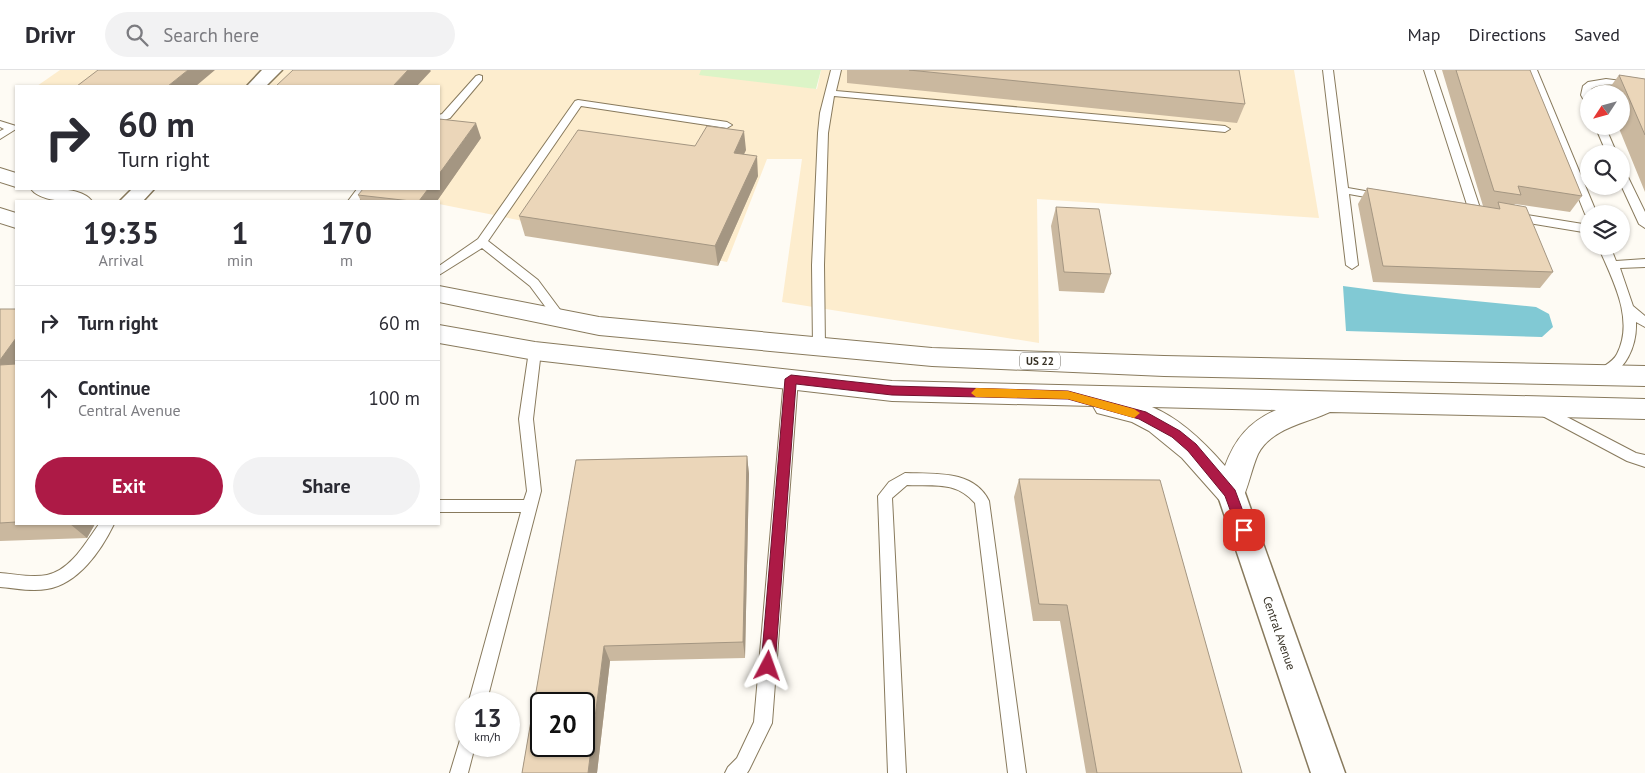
<!DOCTYPE html>
<style>
:root{--surface:#fff;--page:#f2f2f3;--text:#2b2b33;--muted:#7c7c81;--line:#e1e1e2;--accent:#ad1a46}
body{margin:0;font-family:"PT Sans",sans-serif;background:var(--page);color:var(--text);height:100vh;display:flex;flex-direction:column;font-size:19px;white-space:nowrap}
*{box-sizing:border-box;margin:0}
p{font-size:16px;color:var(--muted)}
.icon{flex:none;width:28px;height:28px;fill:none;stroke:currentColor;stroke-width:2;stroke-linecap:round;stroke-linejoin:round}
.map{position:relative;flex:1;overflow:hidden}
.sheet{position:absolute;left:15px;top:130px;width:425px;height:325px;display:flex;flex-direction:column;background:var(--surface);border-radius:0px;box-shadow:0 1px 4px #0004}
.sheet>*{flex:none}
.banner{position:absolute;left:15px;top:15px;width:425px;height:105px;border-radius:0px;box-shadow:0 1px 4px #0004;background:#fff;color:var(--text);overflow:hidden}
.needle{width:32px;rotate:234deg}
.buttons{position:absolute;left:1580px;top:15px;display:grid;gap:10px}
.buttons a{display:grid;place-items:center;width:50px;height:50px;border-radius:50%;background:var(--surface);box-shadow:0 1px 4px #0004;font-size:25px}
.speed{position:absolute;left:455px;top:622px;display:flex;gap:10px;font-size:25px;font-weight:700;text-align:center}
.speed>*{display:grid;place-content:center;width:65px;height:65px;border-radius:50%;background:var(--surface);box-shadow:0 1px 4px #0004;line-height:1}
.speed small{font-size:12px;font-weight:400}
.speed .limit{border:2px solid #111;border-radius:8px;background:#fff;color:#111}
.pin{position:absolute;display:grid;place-items:center;width:42px;height:42px;color:#fff;margin:-21px;border-radius:10px;box-shadow:0 2px 8px #0006}
.me{position:absolute;width:55px;margin:-28px;rotate:4deg;stroke-linejoin:round;filter:drop-shadow(0 0 4px #0008)}
.turn{display:flex;align-items:center;gap:18px;height:105px;padding:0 20px;font-size:22px}
.turn .icon{width:65px;height:65px;stroke-width:2.5}
.turn b{display:block;font-size:35px;line-height:42px}
.eta{display:flex;justify-content:space-evenly;align-items:center;height:85px;text-align:center}
.eta b{font-size:30px;font-weight:800;line-height:35px}
.button{display:flex;gap:10px;margin-top:auto;padding:10px 20px}
.button a{flex:1;height:58px;border-radius:30px;background:var(--accent);color:#fff;font-size:20px;font-weight:800;line-height:58px;text-align:center}
.button a+a{background:var(--page);color:var(--text)}
ul{padding:0;list-style:none}
li{display:flex;align-items:center;gap:15px;height:75px;padding:0 20px;border-top:1px solid var(--line)}
li div{flex:1}
li b{display:block;font-size:19px}
li em{font-style:normal}
header{display:flex;align-items:center;gap:30px;box-sizing:border-box;height:70px;padding:0 25px;background:var(--surface);border-bottom:1px solid var(--line)}
header strong{font-size:24px}
nav{display:flex;gap:28px;margin-inline-start:auto;font-size:18px}
.search{width:350px;height:45px;background:var(--page);display:flex;align-items:center;gap:12px;box-sizing:border-box;padding:0 18px;border-radius:28px;color:var(--muted);font-size:19px}
.map>svg:first-child{display:block}
.built{fill:#fdedce}
.green{fill:#dcf4c7}
.water{fill:#81c9d4}
.lines{fill:none;stroke-linecap:round;stroke-linejoin:round}
.lane-casing{stroke:#887a5d;stroke-width:2}
.street-casing{stroke:#887a5d;stroke-width:3}
.highway-casing{stroke:#887a5d;stroke-width:2}
.lane{fill:#fff;fill-rule:evenodd}
.street{fill:#fff;fill-rule:evenodd}
.highway{fill:#fff;fill-rule:evenodd}
.wall{fill:#cab89f}
.shaded-wall{fill:#a49682}
.building{fill:#ebd6b9;stroke:#a49682;fill-rule:evenodd}
.route{fill:#ad1a46;stroke:#70112e}
.slow{fill:#f59e0b}
.labels{text-anchor:middle;stroke-width:4;stroke-linejoin:round;paint-order:stroke}
.shield{fill:#fff;stroke:#726e66;stroke-width:1}
.shield-label{font-size:11px;font-weight:bold;fill:#363024}
.street-label{font-size:12px;fill:#363024;stroke:#fff}
</style>
<header>
<strong>Drivr</strong>
<div class="search"><svg class="icon" aria-label="search" viewBox="0 0 24 24"><circle cx="10" cy="10" r="6"/><path d="M15 15l6 6"/></svg>Search here</div>
<nav><a>Map</a><a>Directions</a><a>Saved</a></nav>
</header>
<div class="map">
<svg width="1645" height="703" viewBox="0 0 1645 703">
<rect width="100%" height="100%" fill="#fefbf4"/>
<path class="built" d="M 60,0 L 702,0 L 817,19 L 821,0 L 1294,0 L 1319,148 L 1037,129 L 1039,273 L 782,232 L 802,89 L 767,89 L 727,192 L 439,134 L 439,131 L 424,131 L 362,119 L 439,119 L 439,16 L 37,16 Z"/>
<path class="green" d="M 701,0 L 821,0 L 816,19 L 699,5 Z"/>
<path class="water" d="M 1343,216 L 1404,224 L 1536,237 L 1549,244 L 1553,257 L 1542,267 L 1346,261 Z"/>
<g class="lines">
<defs>
<path id="lane" d="M 831,0 L 841,0 L 836,21 L 1225,56 L 1230,59 L 1225,62 L 834,26 L 828,63 L 824,195 L 825,277 L 824,280 L 814,280 L 813,277 L 812,195 L 818,63 L 820,43 Z
M 1323,0 L 1333,0 L 1348,118 L 1382,124 L 1388,127 L 1382,130 L 1349,124 L 1358,195 L 1352,199 L 1346,195 Z
M 1424,0 L 1434,0 L 1481,141 L 1479,143 L 1471,143 L 1469,141 Z
M 1527,0 L 1537,0 L 1597,144 L 1589,144 L 1589,147 L 1585,144 Z
M 479,5 L 482,6 L 482,10 L 450,48 L 439,52 L 439,45 L 442,44 L 476,6 Z
M 1606,9 L 1645,14 L 1645,20 C 1628,17 1606,10 1591,19 L 1589,35 L 1586,34 L 1581,25 L 1583,16 L 1588,12 Z
M 578,30 L 727,52 L 732,55 L 727,58 L 581,36 L 488,171 L 538,210 L 564,245 L 566,248 L 564,251 L 556,251 L 530,216 L 482,178 L 439,205 L 439,196 L 478,169 L 575,31 Z
M 0,51 L 16,56 L 16,59 L 0,69 L 0,61 L 4,59 L 0,57 Z
M 1595,56 L 1605,56 L 1617,84 L 1607,84 Z
M 1621,100 L 1626,103 L 1645,142 L 1645,158 L 1639,154 L 1621,115 Z
M 357,119 L 368,119 L 359,131 L 348,131 Z
M 1514,143 L 1589,155 L 1589,163 L 1510,150 L 1508,147 L 1510,144 Z
M 1598,176 L 1610,176 L 1616,191 L 1645,189 L 1645,197 L 1620,198 L 1633,236 L 1645,246 L 1645,257 L 1636,252 C 1637,276 1626,302 1601,310 L 1596,308 L 1594,305 C 1600,296 1612,294 1617,284 C 1635,249 1612,209 1598,176 Z
M 535,276 L 540,278 L 541,281 L 533,349 L 541,421 L 486,634 L 468,634 L 521,442 L 439,442 L 439,430 L 524,430 L 527,421 L 519,349 L 529,281 L 530,278 Z
M 791,304 L 796,306 L 798,309 L 772,653 L 749,700 L 747,703 L 725,703 L 728,697 L 737,688 L 754,652 L 784,309 L 786,306 Z
M 1542,334 L 1636,383 L 1645,385 L 1645,397 L 1627,391 L 1537,343 L 1535,339 L 1537,335 Z
M 905,403 C 935,404 974,400 989,431 L 1026,703 L 1008,703 L 975,433 C 956,411 934,416 907,415 L 892,428 L 906,703 L 888,703 L 878,426 L 889,412 Z
M 99,454 L 114,454 C 101,481 78,514 47,519 C 31,522 15,518 0,517 L 0,503 C 15,504 32,508 47,505 C 71,500 86,472 99,454 Z
M 466,667 L 466,676 L 475,676 L 468,703 L 450,703 L 460,670 Z"/>
<path id="street" d="M 262,0 L 282,0 L 266,16 L 247,16 Z
M 132,119 L 154,119 L 143,131 L 120,131 Z
M 1231,411 L 1241,415 L 1245,423 L 1345,703 L 1311,703 L 1217,423 L 1221,415 Z"/>
<path id="highway" d="M 0,98 L 16,103 L 16,117 L 0,112 Z
M 31,119 C 47,118 82,117 92,131 C 76,132 41,133 31,119 Z
M 0,138 L 16,143 L 16,158 L 0,153 Z
M 439,216 L 599,247 L 932,278 L 1164,286 L 1645,296 L 1645,316 L 1164,306 L 932,296 L 599,265 L 439,232 Z
M 439,255 L 535,272 L 892,311 L 1645,329 L 1645,349 L 1330,342 C 1307,353 1271,358 1258,384 C 1251,400 1249,416 1241,432 L 1231,435 L 1221,432 L 1182,388 L 1149,361 L 1132,352 L 1097,343 L 1093,336 L 892,331 L 535,290 L 439,273 ZM 1152,337 L 1276,340 C 1249,352 1235,369 1225,396 C 1205,373 1181,349 1152,337 Z"/>
</defs>
<use href="#lane" class="lane-casing"/>
<use href="#street" class="street-casing"/>
<use href="#highway" class="highway-casing"/>
<use href="#lane" class="lane"/>
<use href="#street" class="street"/>
<use href="#highway" class="highway"/>
</g>
<path class="wall" d="M 847,0 L 1239,0 L 1245,34 L 1237,53 L 847,13 Z
M 1442,0 L 1530,0 L 1582,126 L 1570,142 L 1515,134 L 1514,135 L 1553,202 L 1540,218 L 1373,212 L 1358,134 L 1367,118 L 1483,136 Z
M 1619,5 L 1645,9 L 1645,122 L 1618,56 L 1621,56 L 1621,24 L 1605,24 Z
M 481,68 L 437,131 L 361,131 L 358,125 Z
M 746,80 L 744,84 L 758,106 L 718,196 L 525,166 L 519,146 Z
M 1056,137 L 1111,204 L 1104,223 L 1059,221 L 1051,156 Z
M 0,239 L 16,239 L 16,454 L 95,454 L 87,468 L 0,471 Z
M 747,386 L 749,404 L 745,588 L 610,591 L 597,703 L 522,703 L 576,390 Z
M 1019,409 L 1242,703 L 1086,703 L 1060,551 L 1033,551 L 1014,427 Z"/>
<path class="shaded-wall" d="M 188,0 L 215,0 L 196,16 L 168,16 Z
M 408,0 L 430,0 L 431,1 L 417,16 L 393,16 Z
M 476,53 L 481,68 L 437,131 L 419,131 L 428,119 L 439,119 L 439,104 Z
M 744,61 L 746,80 L 735,102 L 734,83 Z
M 757,86 L 758,106 L 718,196 L 715,176 Z
M 16,268 L 16,314 L 0,298 L 0,290 Z
M 747,386 L 749,404 L 745,588 L 743,572 Z
M 70,454 L 95,454 L 87,468 Z
M 604,576 L 610,591 L 597,703 L 588,703 Z"/>
<path class="building" d="M 98,0 L 188,0 L 168,16 L 77,16 Z
M 293,0 L 408,0 L 393,16 L 276,16 Z
M 909,0 L 1239,0 L 1245,34 Z
M 1456,0 L 1530,0 L 1582,126 L 1518,116 L 1521,125 L 1494,121 Z
M 1619,5 L 1645,9 L 1645,65 Z
M 439,49 L 476,53 L 439,104 Z
M 707,56 L 744,61 L 734,83 L 757,86 L 715,176 L 519,146 L 578,60 L 695,76 Z
M 1367,118 L 1500,139 L 1498,132 L 1526,137 L 1553,202 L 1383,196 Z
M 363,119 L 428,119 L 419,131 L 411,131 L 358,125 Z
M 1056,137 L 1099,139 L 1111,204 L 1064,202 Z
M 0,239 L 16,239 L 16,268 L 0,290 Z
M 16,294 L 16,452 L 0,453 L 0,295 Z
M 747,386 L 743,572 L 604,576 L 588,703 L 522,703 L 576,390 ZM 541,634 L 584,634 L 584,676 L 541,676 Z
M 1019,409 L 1160,410 L 1242,703 L 1097,703 L 1067,535 L 1039,534 Z"/>
<path class="route" d="M 791,305 L 892,316 L 1068,321 L 1146,342 L 1180,361 L 1196,374 L 1235,420 L 1250,460 L 1248,464 L 1244,466 L 1239,464 L 1225,426 L 1188,381 L 1172,367 L 1139,349 L 1068,329 L 892,325 L 796,314 L 775,596 L 773,601 L 768,602 L 763,601 L 761,596 L 785,309 Z"/>
<path class="slow" d="M 976,318 L 1068,321 L 1134,339 L 1140,343 L 1134,348 L 1068,329 L 976,327 L 971,323 Z"/>
<g class="labels">
<rect class="shield" x="1020" y="282.5" width="40" height="17" rx="4"/>
<g class="shield-label">
<text x="1040" y="295">US 22</text>
</g>
<g class="street-label">
<text transform="translate(1279 563) rotate(71)" y="4">Central Avenue</text>
</g>
</g>
</svg>
<div class="buttons">
<a><svg class="needle" viewBox="-14 -14 28 28"><path d="M0-13l5 13h-10z" fill="#e53935"/><path d="M0 13l5-13h-10z" fill="#7c7c81"/></svg></a>
<a><svg class="icon" aria-label="search" viewBox="0 0 24 24"><circle cx="10" cy="10" r="6"/><path d="M15 15l6 6"/></svg></a>
<a><svg class="icon" aria-label="layers" viewBox="0 0 24 24"><path d="M12 4l9 5-9 5-9-5zM3 14l9 5 9-5"/></svg></a>
</div>
<div class="speed"><div>13<small>km/h</small></div><div class="limit">20</div></div>
<div class="pin" style="left:1244px;top:460px;background:#d93025"><svg class="icon" aria-label="arrive" viewBox="0 0 24 24"><path d="M6 21V4h12l-3 4 3 4H6"/></svg></div>
<svg class="me" style="left:768px;top:596px" viewBox="-20 -20 40 40"><path d="M0-17L14 15 0 8-14 15z" fill="#ad1a46" stroke="#fff" stroke-width="4"/></svg>
<div class="banner">
<div class="turn"><svg class="icon" aria-label="right" viewBox="0 0 24 24"><path d="M7 20v-9h11M14 6l5 5-5 5"/></svg><div><b>60 m</b>Turn right</div></div>
</div>
<section class="sheet">
<div class="eta">
<div><b>19:35</b><p>Arrival</p></div>
<div><b>1</b><p>min</p></div>
<div><b>170</b><p>m</p></div>
</div>
<ul>
<li><svg class="icon" aria-label="right" viewBox="0 0 24 24"><path d="M7 20v-9h11M14 6l5 5-5 5"/></svg><div><b>Turn right</b></div><em>60 m</em></li>
<li><svg class="icon" aria-label="ahead" viewBox="0 0 24 24"><path d="M12 20V5M6 11l6-6 6 6"/></svg><div><b>Continue</b><p>Central Avenue</p></div><em>100 m</em></li>
</ul>
<div class="button"><a>Exit</a><a>Share</a></div>
</section>
</div>
